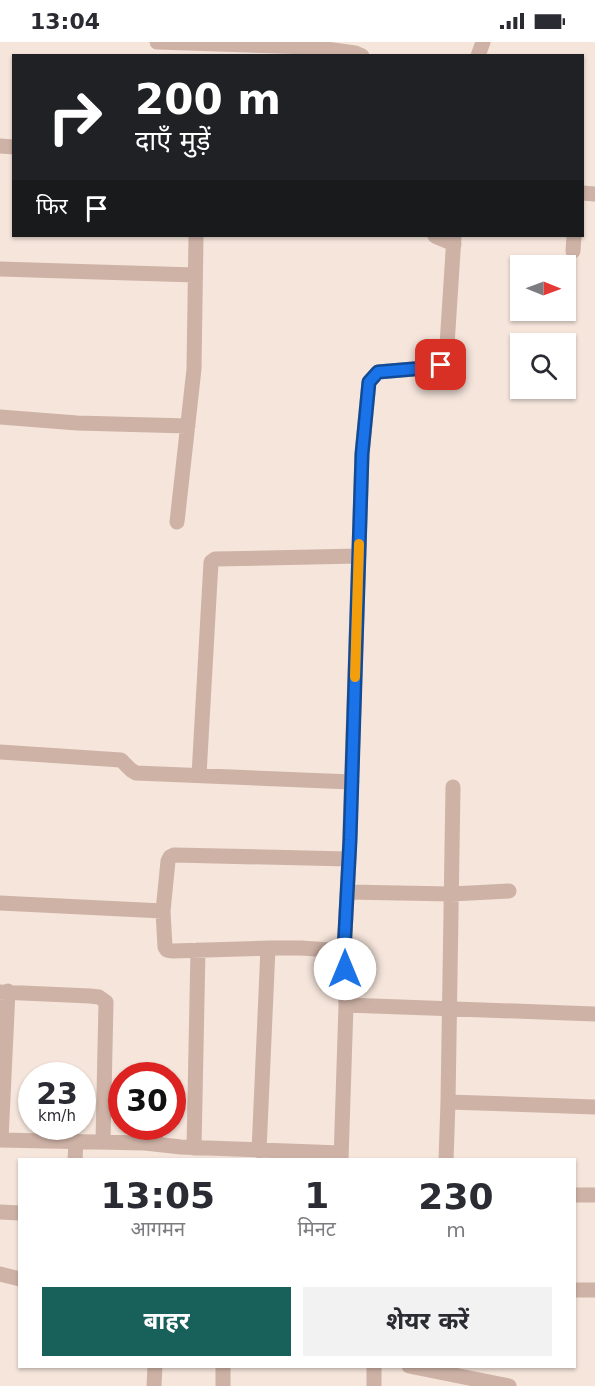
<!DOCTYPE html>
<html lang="hi">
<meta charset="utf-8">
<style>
:root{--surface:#fff;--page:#f2f2f3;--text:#2b2b33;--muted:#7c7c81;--accent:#18605a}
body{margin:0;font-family:"DejaVu Sans","Noto Sans Devanagari",sans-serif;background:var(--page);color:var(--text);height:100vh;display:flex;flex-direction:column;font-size:22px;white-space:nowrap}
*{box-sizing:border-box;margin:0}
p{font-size:20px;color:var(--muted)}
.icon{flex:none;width:33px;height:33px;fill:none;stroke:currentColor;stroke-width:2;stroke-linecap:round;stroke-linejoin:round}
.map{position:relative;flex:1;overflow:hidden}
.details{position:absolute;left:18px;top:1116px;width:558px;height:210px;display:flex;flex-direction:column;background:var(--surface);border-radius:0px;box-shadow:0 2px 4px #0004}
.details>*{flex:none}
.top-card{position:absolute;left:12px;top:12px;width:572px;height:183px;border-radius:0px;box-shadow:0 2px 4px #0004;background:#202124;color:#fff;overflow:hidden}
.needle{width:39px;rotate:91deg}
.controls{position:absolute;left:510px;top:213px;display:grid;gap:12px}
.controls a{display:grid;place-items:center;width:66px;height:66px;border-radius:0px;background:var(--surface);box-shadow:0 2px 4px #0004;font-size:30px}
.speed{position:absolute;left:18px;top:1020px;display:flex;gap:12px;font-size:30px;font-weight:700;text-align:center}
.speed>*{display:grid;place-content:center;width:78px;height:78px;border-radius:50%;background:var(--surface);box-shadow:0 2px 4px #0004;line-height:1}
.speed small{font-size:15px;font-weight:400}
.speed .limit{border:9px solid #d22;background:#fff;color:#111}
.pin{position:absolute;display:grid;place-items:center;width:51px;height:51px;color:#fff;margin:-26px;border-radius:12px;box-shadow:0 3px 9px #0006}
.me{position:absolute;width:66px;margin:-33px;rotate:0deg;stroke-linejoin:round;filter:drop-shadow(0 0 4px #0008)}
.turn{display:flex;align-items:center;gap:21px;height:126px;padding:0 24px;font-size:27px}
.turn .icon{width:78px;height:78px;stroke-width:2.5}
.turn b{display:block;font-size:42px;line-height:51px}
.then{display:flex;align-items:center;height:57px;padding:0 24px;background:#0003;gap:12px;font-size:22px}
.eta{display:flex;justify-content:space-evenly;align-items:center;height:102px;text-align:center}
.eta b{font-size:36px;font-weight:700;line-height:42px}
.cta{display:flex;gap:12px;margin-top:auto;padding:12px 24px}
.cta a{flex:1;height:69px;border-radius:0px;background:var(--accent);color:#fff;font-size:24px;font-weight:700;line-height:69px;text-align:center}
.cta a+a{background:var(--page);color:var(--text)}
.status{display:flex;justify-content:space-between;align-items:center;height:42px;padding:0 30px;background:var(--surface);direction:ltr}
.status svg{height:16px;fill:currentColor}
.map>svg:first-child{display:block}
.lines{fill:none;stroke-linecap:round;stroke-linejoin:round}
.minor{stroke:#ceb2a6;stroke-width:15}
.route-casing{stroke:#114b97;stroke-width:15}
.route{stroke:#1a73e8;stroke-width:10}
.slow{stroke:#f59e0b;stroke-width:10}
</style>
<div class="status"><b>13:04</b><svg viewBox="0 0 49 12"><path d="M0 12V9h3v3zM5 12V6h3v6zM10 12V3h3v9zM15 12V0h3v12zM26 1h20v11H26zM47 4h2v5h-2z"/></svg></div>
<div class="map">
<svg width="595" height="1344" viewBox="0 0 595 1344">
<rect width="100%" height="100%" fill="#f5e5db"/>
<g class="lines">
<path class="minor" d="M 157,0 L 312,5 L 355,11 L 362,14
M 478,14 L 483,0
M 0,104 L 14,105
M 582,151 L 595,152
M 435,194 L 454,202
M 573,209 L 574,194
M 0,227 L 195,233
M 0,375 L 77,381 L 188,384
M 177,480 L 194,327 L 196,194
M 0,710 L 121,718 L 131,728 L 136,731 L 352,740
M 199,733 L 211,520 L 215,517 L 359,514
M 348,850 L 451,852 L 509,849
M 0,861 L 163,869
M 344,909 L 301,906 L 268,906 L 173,909 L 167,908 L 165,905 L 163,869 L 168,819 L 170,815 L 174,813 L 349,817
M 0,950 L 90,954 L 99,955 L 106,960 L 103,1100
M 346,963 L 595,972
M 448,1060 L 595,1065
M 0,1098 L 145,1101 L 181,1105 L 341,1111
M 1,1098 L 8,949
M 194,1106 L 198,908
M 259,1109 L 268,906
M 75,1118 L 76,1099
M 341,1118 L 346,963 L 344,909 L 349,817 L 362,412 L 369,340 L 378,330 L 437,325 L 446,319 L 454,194
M 446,1118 L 448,1060 L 453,745
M 574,1153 L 595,1153
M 0,1170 L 20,1171
M 0,1232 L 20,1237
M 574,1248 L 595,1248
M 409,1324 L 509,1344
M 154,1344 L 155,1324
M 223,1344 L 223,1324
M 374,1344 L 374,1324"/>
</g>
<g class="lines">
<defs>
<path id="route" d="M 345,927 L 344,909 L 350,798 L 362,412 L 369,340 L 378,330 L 437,325 L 441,323"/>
</defs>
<use href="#route" class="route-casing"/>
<use href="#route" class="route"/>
<path class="slow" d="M 355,635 L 359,502"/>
</g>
</svg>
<div class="controls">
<a><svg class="needle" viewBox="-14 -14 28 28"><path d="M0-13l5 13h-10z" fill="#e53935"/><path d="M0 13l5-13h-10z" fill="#7c7c81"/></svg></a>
<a><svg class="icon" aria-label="search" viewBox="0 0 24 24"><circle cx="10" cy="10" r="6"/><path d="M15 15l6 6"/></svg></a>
</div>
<div class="speed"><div>23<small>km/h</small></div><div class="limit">30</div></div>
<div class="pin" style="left:441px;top:323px;background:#d93025"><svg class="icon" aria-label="arrive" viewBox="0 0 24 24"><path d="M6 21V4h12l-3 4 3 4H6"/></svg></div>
<svg class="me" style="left:345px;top:927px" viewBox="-20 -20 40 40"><circle r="19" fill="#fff"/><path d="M0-13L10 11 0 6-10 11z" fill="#1a73e8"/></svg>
<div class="top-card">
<div class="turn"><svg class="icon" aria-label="right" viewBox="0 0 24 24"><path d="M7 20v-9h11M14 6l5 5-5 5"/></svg><div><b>200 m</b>दाएँ मुड़ें</div></div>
<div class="then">फिर<svg class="icon" aria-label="arrive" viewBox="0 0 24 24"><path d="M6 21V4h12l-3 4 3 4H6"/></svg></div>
</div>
<section class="details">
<div class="eta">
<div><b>13:05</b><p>आगमन</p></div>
<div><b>1</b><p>मिनट</p></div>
<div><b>230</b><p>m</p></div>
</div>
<div class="cta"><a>बाहर</a><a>शेयर करें</a></div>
</section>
</div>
